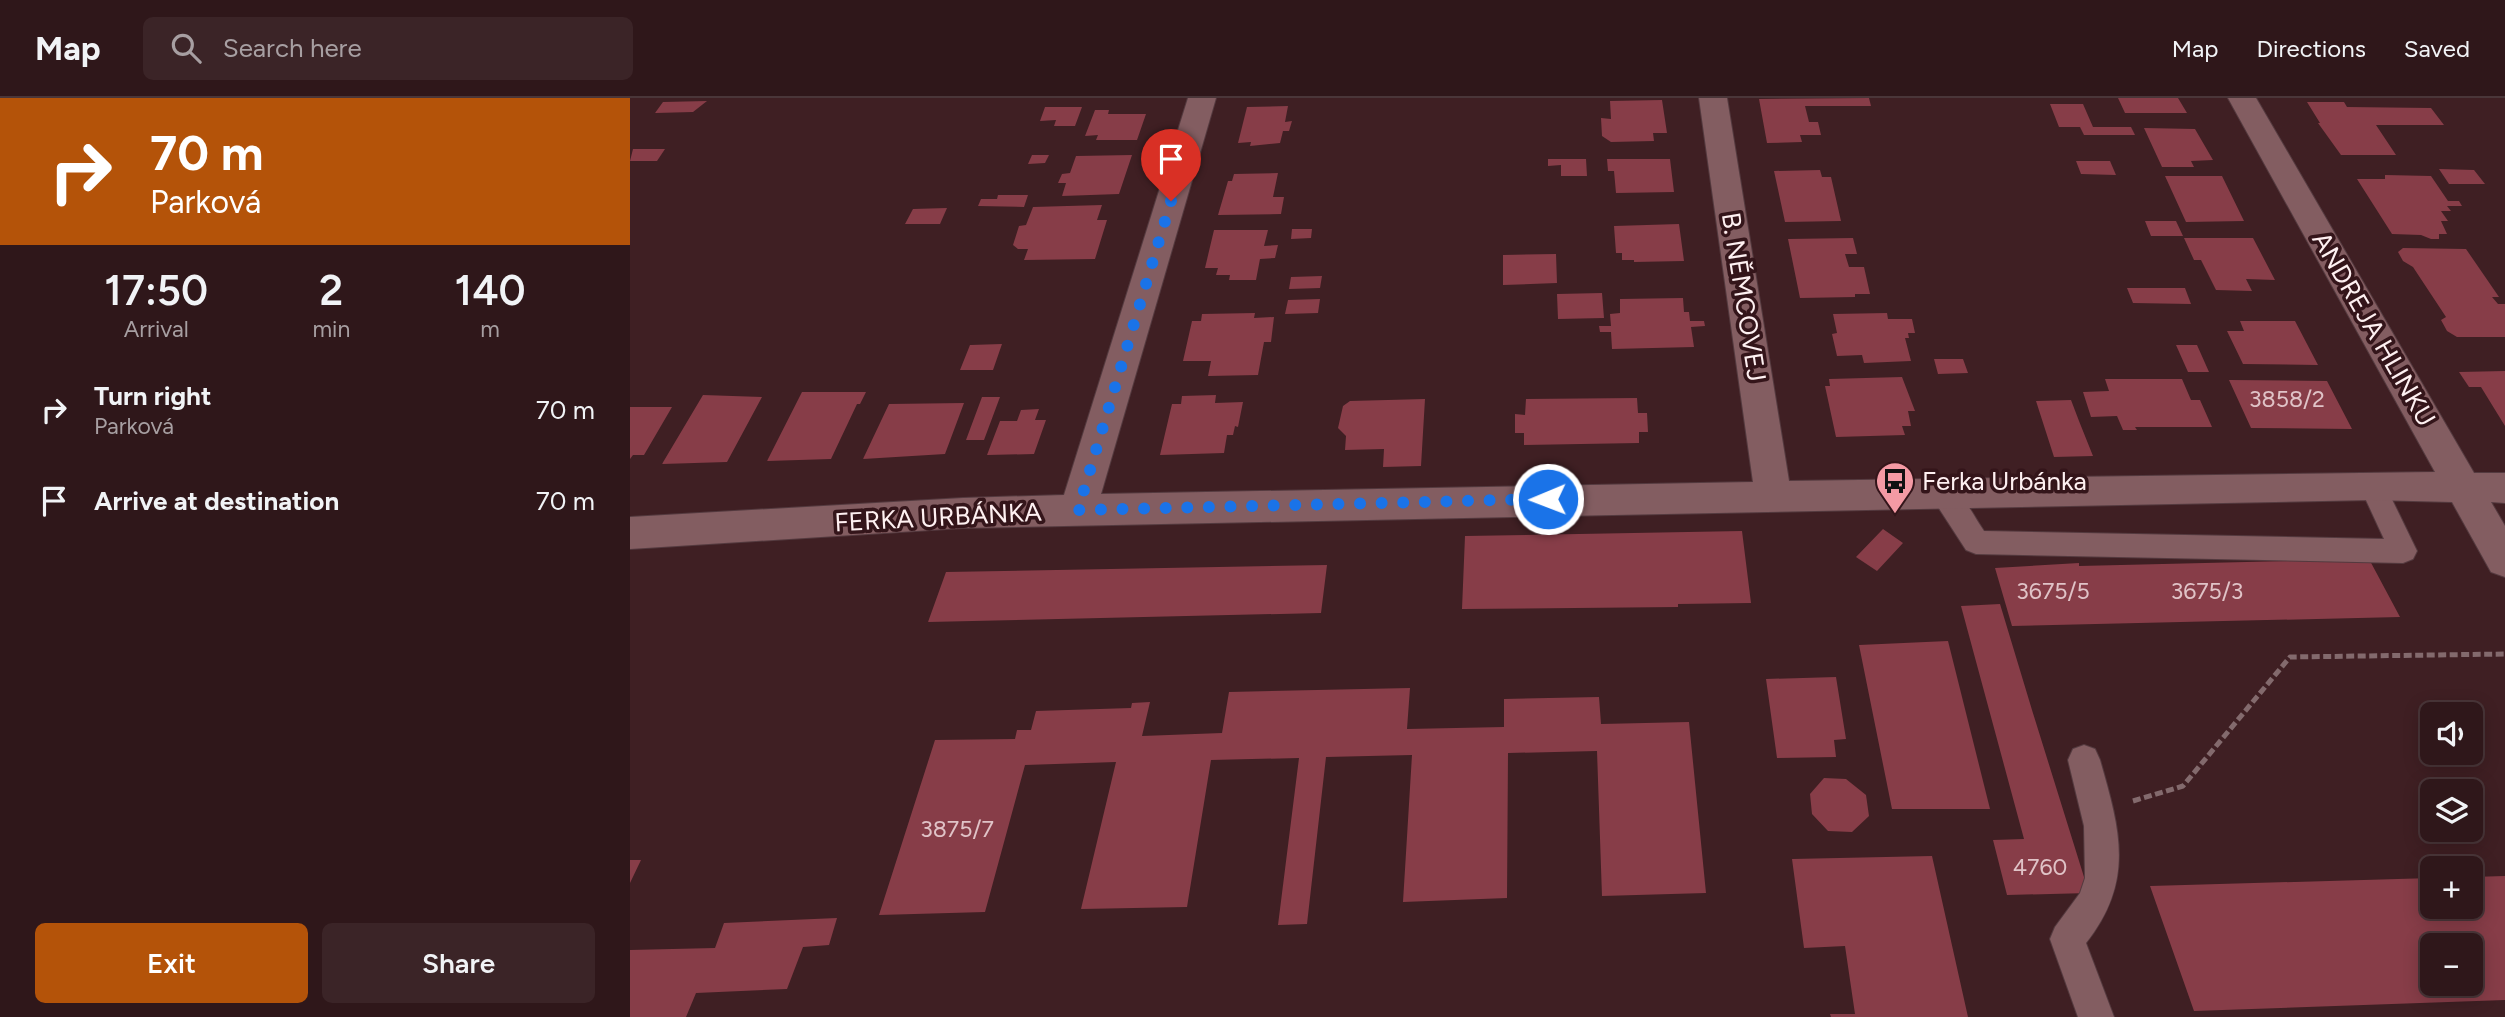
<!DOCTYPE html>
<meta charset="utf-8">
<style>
:root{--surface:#2f171a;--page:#3b2427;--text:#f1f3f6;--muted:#a79fa2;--line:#4a3639;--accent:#b45309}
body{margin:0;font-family:Figtree,sans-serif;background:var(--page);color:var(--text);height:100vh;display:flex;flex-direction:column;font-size:26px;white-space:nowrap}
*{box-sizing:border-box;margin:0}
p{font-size:23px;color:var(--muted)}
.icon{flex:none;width:38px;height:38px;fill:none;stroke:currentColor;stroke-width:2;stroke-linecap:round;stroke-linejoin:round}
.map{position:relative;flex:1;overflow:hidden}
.details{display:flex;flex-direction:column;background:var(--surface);width:630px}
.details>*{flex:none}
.banner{background:#b45309;color:#fff;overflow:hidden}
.tools{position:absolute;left:1790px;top:604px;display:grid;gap:14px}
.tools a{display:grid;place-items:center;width:63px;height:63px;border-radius:10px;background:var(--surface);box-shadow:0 4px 18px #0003,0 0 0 2px var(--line);font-size:35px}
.pin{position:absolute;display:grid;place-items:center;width:60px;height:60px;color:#fff;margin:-72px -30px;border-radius:50% 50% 50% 0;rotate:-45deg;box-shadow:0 0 7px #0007}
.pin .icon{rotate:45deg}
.me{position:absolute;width:77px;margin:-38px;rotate:269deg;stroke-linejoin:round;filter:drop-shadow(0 0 5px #0008)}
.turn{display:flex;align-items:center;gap:24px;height:147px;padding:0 35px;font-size:32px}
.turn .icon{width:91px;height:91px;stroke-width:2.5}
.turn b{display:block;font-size:49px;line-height:60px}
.eta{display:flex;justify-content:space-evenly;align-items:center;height:119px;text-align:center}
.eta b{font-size:42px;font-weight:600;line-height:49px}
.button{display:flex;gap:14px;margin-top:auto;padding:14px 35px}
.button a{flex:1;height:80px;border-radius:10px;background:var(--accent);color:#fff;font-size:28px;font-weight:600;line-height:80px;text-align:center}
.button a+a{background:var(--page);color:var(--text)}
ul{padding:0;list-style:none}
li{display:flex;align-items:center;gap:21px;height:91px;padding:0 35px}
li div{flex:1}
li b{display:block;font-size:26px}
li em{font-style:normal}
header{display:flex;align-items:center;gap:42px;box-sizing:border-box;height:98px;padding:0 35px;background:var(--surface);border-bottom:2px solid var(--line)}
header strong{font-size:33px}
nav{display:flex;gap:38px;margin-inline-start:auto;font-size:24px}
.search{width:490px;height:63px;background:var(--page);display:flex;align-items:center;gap:18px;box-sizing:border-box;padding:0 24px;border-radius:10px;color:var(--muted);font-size:26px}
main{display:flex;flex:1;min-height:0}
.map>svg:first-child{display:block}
.building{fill:#873d48;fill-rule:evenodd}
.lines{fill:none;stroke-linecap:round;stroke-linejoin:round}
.lane-casing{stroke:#543a3f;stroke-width:2}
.street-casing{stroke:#543a3f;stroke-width:2}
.path{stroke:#836a6d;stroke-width:5;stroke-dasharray:8 3.5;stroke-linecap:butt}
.lane{fill:#835d61;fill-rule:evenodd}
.street{fill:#835d61;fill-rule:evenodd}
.route{stroke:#1a73e8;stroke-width:12;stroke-dasharray:0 21.6}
.labels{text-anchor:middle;stroke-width:7;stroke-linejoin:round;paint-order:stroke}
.number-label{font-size:23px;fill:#e0c3c7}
.street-label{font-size:26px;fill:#fef0f1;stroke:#34151a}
.poi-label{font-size:26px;fill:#fef0f1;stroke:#34151a;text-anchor:start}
</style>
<header>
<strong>Map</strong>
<div class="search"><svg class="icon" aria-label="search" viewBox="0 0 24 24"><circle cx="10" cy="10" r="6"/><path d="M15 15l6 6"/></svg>Search here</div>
<nav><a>Map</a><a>Directions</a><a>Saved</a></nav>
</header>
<main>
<section class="details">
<div class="banner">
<div class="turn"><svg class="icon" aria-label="right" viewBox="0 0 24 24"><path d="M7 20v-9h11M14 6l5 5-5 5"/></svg><div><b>70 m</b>Parková</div></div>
</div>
<div class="eta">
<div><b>17:50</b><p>Arrival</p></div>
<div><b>2</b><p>min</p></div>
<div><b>140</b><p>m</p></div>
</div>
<ul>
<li><svg class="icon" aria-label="right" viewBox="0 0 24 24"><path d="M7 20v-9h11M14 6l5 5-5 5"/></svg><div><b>Turn right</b><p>Parková</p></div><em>70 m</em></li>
<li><svg class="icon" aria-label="arrive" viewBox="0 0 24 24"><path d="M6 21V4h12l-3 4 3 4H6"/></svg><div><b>Arrive at destination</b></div><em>70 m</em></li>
</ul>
<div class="button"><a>Exit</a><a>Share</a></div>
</section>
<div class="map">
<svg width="1875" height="919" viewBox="0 0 1875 919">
<rect width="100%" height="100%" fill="#3f1f23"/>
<path class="building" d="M 1239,0 L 1241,8 L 1175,8 L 1179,24 L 1188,24 L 1191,37 L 1170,37 L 1172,44 L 1137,45 L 1129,1 Z
M 1488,0 L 1548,0 L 1557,15 L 1495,15 Z
M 1032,2 L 1037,35 L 1023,35 L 1024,43 L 981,44 L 972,38 L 971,20 L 981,21 L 980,3 Z
M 77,3 L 63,14 L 25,15 L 33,4 Z
M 1677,4 L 1714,4 L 1717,9 L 1801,10 L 1814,27 L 1746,27 L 1766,57 L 1711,57 L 1688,25 L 1690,25 Z
M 1420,6 L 1453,6 L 1463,29 L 1501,29 L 1505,37 L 1454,37 L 1450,29 L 1429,29 Z
M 658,8 L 655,24 L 662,23 L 659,33 L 653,33 L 650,45 L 620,48 L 621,44 L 608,45 L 617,9 Z
M 415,9 L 452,9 L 445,28 L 424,28 L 426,22 L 410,23 Z
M 465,12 L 479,12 L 478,16 L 516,16 L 507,42 L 466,42 L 468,37 L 455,38 Z
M 1514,30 L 1565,31 L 1583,62 L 1561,63 L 1564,69 L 1532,69 Z
M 3,51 L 35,51 L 27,63 L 0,63 Z
M 402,57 L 419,57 L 415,65 L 398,66 Z
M 502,57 L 489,96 L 432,98 L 436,85 L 428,85 L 432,76 L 440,75 L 446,58 Z
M 918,61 L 956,61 L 957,78 L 931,78 L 931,67 L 918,68 Z
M 977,61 L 1040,61 L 1044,94 L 986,95 L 984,73 L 978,73 Z
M 1446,63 L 1480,63 L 1486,77 L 1451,76 Z
M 1809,71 L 1844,72 L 1855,86 L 1819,86 Z
M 1190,72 L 1192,79 L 1201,79 L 1211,123 L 1155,124 L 1144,73 Z
M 648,75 L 643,99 L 654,99 L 651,116 L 588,117 L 598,83 L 602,83 L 604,76 Z
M 1755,77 L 1801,78 L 1818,103 L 1829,103 L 1832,108 L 1817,108 L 1821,113 L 1811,113 L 1818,123 L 1811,123 L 1817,136 L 1809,136 L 1809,141 L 1801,141 L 1791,137 L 1762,136 L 1727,81 L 1755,81 Z
M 1535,78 L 1592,78 L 1614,123 L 1556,124 Z
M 368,97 L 398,97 L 394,109 L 348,108 L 351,101 L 367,101 Z
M 472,107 L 467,122 L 477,122 L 465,161 L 394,162 L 398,151 L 388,151 L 383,147 L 389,128 L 396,127 L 403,109 Z
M 317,110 L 310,126 L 275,126 L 283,111 Z
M 1515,123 L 1546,123 L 1553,138 L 1521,138 Z
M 1049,126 L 1054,163 L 1004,164 L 1004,162 L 992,162 L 992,155 L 986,155 L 984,128 Z
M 662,131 L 682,131 L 681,140 L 661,141 Z
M 584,132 L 638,132 L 634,148 L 648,147 L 645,160 L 630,161 L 626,182 L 599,182 L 600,177 L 586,177 L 588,170 L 575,170 Z
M 1223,140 L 1227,156 L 1215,156 L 1219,169 L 1234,169 L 1240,196 L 1225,196 L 1225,199 L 1170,200 L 1158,141 Z
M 1554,140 L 1623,140 L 1645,182 L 1616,181 L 1622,193 L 1586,192 L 1571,162 L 1564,162 Z
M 1773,150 L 1836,151 L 1869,199 L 1862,199 L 1868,206 L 1875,206 L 1875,239 L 1827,239 L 1817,233 L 1811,222 L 1816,219 L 1783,169 L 1773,163 L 1768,154 Z
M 926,156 L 927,185 L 873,187 L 873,157 Z
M 692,178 L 690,190 L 659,191 L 661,179 Z
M 1497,190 L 1555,190 L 1561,206 L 1503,205 Z
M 972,195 L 974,220 L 928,221 L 927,196 Z
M 1053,200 L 1054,214 L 1059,214 L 1060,223 L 1074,223 L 1075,228 L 1061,229 L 1064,249 L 982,251 L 981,234 L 970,234 L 969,228 L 981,228 L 980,216 L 990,215 L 990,201 Z
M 690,201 L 688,215 L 655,216 L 658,202 Z
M 625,215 L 624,220 L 644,219 L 641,244 L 634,244 L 628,277 L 578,278 L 581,263 L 553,263 L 562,223 L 571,223 L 572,216 Z
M 1257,215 L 1258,221 L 1282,221 L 1285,235 L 1278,235 L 1279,240 L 1275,240 L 1281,263 L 1234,265 L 1232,257 L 1207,258 L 1202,236 L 1207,235 L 1203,216 Z
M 1610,223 L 1665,223 L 1688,267 L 1613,266 L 1597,233 L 1614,233 Z
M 372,246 L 363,272 L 330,272 L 340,247 Z
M 1546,247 L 1567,247 L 1579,274 L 1558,274 Z
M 1304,261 L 1333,261 L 1338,275 L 1308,276 Z
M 1875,273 L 1875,328 L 1851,289 L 1839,289 L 1829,274 Z
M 1272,279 L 1285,313 L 1278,313 L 1281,328 L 1272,328 L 1275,337 L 1206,339 L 1195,288 L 1200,288 L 1199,281 Z
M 1475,281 L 1552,281 L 1561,302 L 1570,302 L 1582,329 L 1505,329 L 1507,332 L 1493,332 L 1487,318 L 1461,319 L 1453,294 L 1479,293 Z
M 1599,282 L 1697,283 L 1722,331 L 1621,330 Z
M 172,294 L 236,294 L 230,306 L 227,306 L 201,361 L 137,363 Z
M 73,297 L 132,299 L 97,364 L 32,366 Z
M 586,297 L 585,305 L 613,304 L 608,329 L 605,328 L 603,337 L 597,337 L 594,355 L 530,357 L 542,306 L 551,306 L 552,298 Z
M 352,299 L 370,299 L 354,342 L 336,342 Z
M 1007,300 L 1008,315 L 1017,315 L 1018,334 L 1009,334 L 1009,345 L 894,347 L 894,335 L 885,335 L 885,316 L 895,317 L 896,301 Z
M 795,301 L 791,368 L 753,369 L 754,351 L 715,352 L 716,338 L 708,330 L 713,308 L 720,303 Z
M 1441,302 L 1449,323 L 1463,358 L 1424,359 L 1406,303 Z
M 334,305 L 315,356 L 233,361 L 259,306 Z
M 0,309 L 42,309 L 14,357 L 3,357 L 0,361 Z
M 409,311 L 405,322 L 416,322 L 404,356 L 357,357 L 370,323 L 387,323 L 391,312 Z
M 1253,431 L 1273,445 L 1247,473 L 1226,459 Z
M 1112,433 L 1121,505 L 1048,506 L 1048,509 L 832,511 L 835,438 Z
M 1739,461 L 1770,519 L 1382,528 L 1365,470 L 1449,465 L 1449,468 Z
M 697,467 L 691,515 L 298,524 L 316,474 Z
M 1370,506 L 1402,612 L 1459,795 L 1377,797 L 1363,742 L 1394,741 L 1331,508 Z
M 1318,543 L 1360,711 L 1262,711 L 1229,547 Z
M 1206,579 L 1216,641 L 1204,642 L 1206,659 L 1147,660 L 1136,581 Z
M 780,590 L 777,631 L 874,629 L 874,601 L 969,599 L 971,626 L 1059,624 L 1076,795 L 972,798 L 967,653 L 878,655 L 877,800 L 773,804 L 782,657 L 696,659 L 677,826 L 648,827 L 669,660 L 581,662 L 557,809 L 451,811 L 486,664 L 395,667 L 355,814 L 249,817 L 305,642 L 385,641 L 387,632 L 401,632 L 406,613 L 501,610 L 502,605 L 520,604 L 512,638 L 592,635 L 599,594 Z
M 1194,680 L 1216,681 L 1236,697 L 1239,718 L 1222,734 L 1198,733 L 1182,716 L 1180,696 Z
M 1302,758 L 1338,919 L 1201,919 L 1200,916 L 1225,916 L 1215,848 L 1174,850 L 1162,761 Z
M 0,762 L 11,762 L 0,785 Z
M 1875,778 L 1875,902 L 1564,913 L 1520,788 L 1802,780 L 1802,808 L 1841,808 L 1841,779 ZM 1802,847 L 1841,847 L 1841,886 L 1802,886 Z
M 207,820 L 199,847 L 173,849 L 157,891 L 66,895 L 56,919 L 0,919 L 0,852 L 85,850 L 94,825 Z"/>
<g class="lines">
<defs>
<path id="lane" d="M 1742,376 L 1751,379 L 1755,387 L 1787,453 L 1783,461 L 1773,465 L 1346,456 L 1336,452 L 1299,395 L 1302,387 C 1327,379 1341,415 1354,433 L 1754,441 L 1729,387 L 1733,379 Z
M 1454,647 L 1465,651 L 1470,662 C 1490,732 1505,783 1456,845 L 1484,919 L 1448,919 L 1420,841 L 1425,829 L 1450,795 L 1455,780 L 1454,728 L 1438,662 L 1443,651 Z"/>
<path id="street" d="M 558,0 L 586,0 L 471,396 L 1123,384 L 1069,0 L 1097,0 L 1159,383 L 1805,374 L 1598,0 L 1626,0 L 1844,375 L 1875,375 L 1875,405 L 1861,404 L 1875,428 L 1875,479 L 1861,474 L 1822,404 L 1742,402 L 333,430 L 0,451 L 0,419 L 333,400 L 434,397 Z"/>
</defs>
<use href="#lane" class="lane-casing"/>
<use href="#street" class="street-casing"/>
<path class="path" d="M 1503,703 L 1553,688 L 1660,559 L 1875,556"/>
<use href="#lane" class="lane"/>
<use href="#street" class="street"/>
</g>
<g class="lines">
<path class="route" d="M 541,103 L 448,412 L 918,401"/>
</g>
<defs>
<symbol id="bus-pin" viewBox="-11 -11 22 30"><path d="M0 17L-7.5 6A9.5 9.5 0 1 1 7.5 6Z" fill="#f49aa4" stroke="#34151a"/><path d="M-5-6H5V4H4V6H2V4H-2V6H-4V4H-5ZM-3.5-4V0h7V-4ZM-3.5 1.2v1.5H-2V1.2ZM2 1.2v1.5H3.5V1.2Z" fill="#111"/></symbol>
</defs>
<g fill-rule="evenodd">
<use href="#bus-pin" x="1243" y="361" width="44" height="60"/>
</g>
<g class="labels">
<g class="number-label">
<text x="1657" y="309">3858/2</text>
<text x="1423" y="501">3675/5</text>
<text x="1577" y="501">3675/3</text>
<text x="327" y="739">3875/7</text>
<text x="1410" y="777">4760</text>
</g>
<g class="street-label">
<text transform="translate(1114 199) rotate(81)" y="9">B. NĚMCOVEJ</text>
<text transform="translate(1744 231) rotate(60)" y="9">ANDREJA HLINKU</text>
<text transform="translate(308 419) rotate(-3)" y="9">FERKA URBÁNKA</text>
</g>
<g class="poi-label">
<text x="1292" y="392">Ferka Urbánka</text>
</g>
</g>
</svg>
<div class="tools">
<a><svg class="icon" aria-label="sound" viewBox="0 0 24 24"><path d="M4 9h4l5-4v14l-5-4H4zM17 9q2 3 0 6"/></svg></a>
<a><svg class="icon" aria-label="layers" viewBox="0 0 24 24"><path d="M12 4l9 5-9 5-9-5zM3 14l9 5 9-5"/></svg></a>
<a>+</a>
<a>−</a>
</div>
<div class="pin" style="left:541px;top:103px;background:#d93025"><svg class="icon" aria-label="arrive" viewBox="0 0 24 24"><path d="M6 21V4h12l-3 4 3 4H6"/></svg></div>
<svg class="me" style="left:918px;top:401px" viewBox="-20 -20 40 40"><circle r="17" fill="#1a73e8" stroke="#fff" stroke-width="3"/><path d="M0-11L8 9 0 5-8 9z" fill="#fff"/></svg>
</div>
</main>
